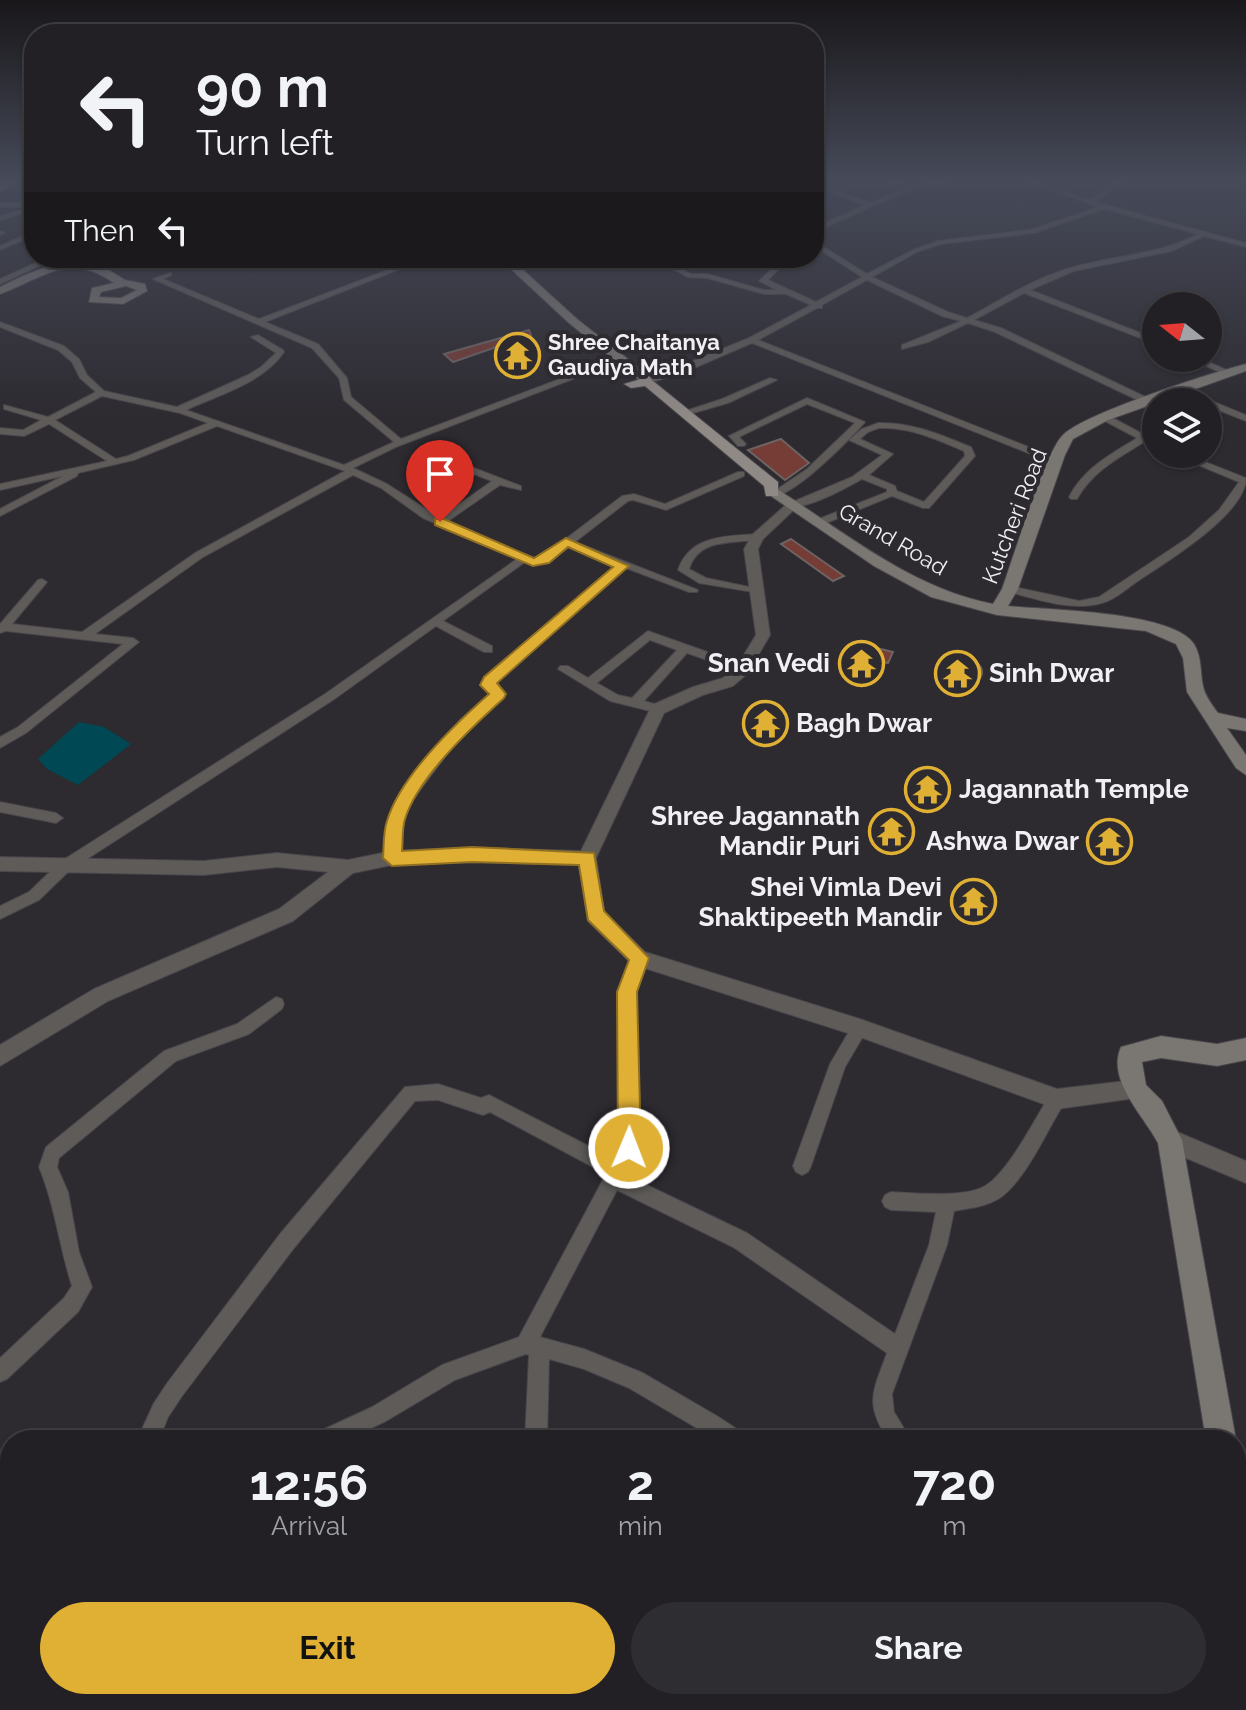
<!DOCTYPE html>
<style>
:root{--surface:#222024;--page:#2e2d31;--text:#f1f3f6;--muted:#a2a3a6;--line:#3f3e41;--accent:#e0b034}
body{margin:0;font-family:Raleway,sans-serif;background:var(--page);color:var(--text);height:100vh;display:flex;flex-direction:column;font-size:30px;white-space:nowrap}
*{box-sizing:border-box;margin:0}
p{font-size:26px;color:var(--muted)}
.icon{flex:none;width:44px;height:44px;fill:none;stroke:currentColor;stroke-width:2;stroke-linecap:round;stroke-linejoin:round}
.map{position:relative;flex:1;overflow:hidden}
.panel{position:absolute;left:0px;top:1430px;width:1246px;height:280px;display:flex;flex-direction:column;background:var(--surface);border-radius:32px 32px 0 0;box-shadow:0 2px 6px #0004,0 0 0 2px var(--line)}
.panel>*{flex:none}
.top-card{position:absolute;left:24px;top:24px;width:800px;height:244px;border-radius:32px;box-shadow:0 2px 6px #0004,0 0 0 2px var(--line);background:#222024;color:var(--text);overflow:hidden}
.needle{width:52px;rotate:287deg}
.tools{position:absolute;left:1142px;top:292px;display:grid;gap:16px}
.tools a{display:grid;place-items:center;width:80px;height:80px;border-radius:50%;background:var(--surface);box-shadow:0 2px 6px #0004,0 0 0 2px var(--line);font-size:40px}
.pin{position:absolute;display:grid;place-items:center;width:68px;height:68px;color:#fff;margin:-82px -34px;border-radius:50% 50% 50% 0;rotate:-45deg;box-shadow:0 0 8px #0007}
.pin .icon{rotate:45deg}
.me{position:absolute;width:88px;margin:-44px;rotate:1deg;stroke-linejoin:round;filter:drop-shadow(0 0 6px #0008)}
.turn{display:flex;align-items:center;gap:28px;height:168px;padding:0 40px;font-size:36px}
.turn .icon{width:104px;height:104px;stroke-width:2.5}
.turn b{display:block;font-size:56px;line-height:68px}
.then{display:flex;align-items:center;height:76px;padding:0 40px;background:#0003;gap:16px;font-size:30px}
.eta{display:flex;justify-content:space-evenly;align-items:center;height:136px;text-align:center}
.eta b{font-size:48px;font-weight:700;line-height:56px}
.button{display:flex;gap:16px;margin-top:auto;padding:16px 40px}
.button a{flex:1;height:92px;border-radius:48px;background:var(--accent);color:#111;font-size:32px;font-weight:700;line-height:92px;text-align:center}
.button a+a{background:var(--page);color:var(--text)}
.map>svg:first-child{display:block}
.water{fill:#004954}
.building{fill:#763c36;stroke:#6c6362;stroke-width:2}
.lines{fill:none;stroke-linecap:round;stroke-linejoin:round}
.minor-casing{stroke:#48464b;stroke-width:2}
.tertiary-casing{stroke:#48464b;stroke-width:2}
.secondary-casing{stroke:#48464b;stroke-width:2}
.primary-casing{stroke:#48464b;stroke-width:2}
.trunk-casing{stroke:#48464b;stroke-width:2}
.minor{fill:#5e5b59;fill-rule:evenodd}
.tertiary{fill:#5e5b59;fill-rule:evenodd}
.secondary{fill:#7a7672;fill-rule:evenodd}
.primary{fill:#908a86;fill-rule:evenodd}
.trunk{fill:#9a948e;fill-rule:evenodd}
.route{fill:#e0b034;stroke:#927222;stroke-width:2}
.labels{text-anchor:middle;stroke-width:8;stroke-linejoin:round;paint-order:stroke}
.far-poi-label{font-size:22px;font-weight:bold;fill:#f1eff3;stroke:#2d2a30;text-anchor:start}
.far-street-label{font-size:22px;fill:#f1eff3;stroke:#2d2a30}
.poi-label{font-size:26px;font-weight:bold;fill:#f1eff3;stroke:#2d2a30;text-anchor:end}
</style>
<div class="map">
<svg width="1246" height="1710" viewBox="0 0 1246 1710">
<rect width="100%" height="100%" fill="#2d2a30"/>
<path class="water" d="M 79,722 L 104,727 L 131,744 L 78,785 L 47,769 L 38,759 Z"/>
<path class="building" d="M 529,330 L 531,335 L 453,362 L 444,354 Z
M 781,439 L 809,463 L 785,480 L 748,450 Z
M 791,539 L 844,576 L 833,581 L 781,544 Z
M 860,644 L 893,652 L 888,663 L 857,655 Z
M962 672a10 10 0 1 1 20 0a10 10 0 1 1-20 0Z"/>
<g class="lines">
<defs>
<path id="minor" d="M 885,180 C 896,179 906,186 917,185 C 931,184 944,179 957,180 L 910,190 L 814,232 L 814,228 L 865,205 L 814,186 L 814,182 L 871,203 L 906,188 Z
M 1024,180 L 1031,180 L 1089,200 L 1120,180 L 1126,180 L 1095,202 L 1246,243 L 1246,247 L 1204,236 L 1172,251 L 1074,271 L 1030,290 L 1156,339 L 1156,344 L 1024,293 L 974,320 L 1001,328 L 1154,401 L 1154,405 L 1148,405 L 995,332 L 968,323 L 928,342 L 902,349 L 902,345 L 961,321 L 942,316 L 867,280 L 822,305 L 822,308 L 817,308 L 758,340 L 1059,459 L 1059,463 L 1053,463 L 752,343 L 680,374 L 648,383 L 644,381 L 749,338 L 811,305 L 786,294 L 764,294 L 707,278 L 688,277 L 652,258 L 660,258 L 691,274 L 707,274 L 764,290 L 777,290 L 759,281 L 783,258 L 790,258 L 768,280 L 816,302 L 862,277 L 814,246 L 814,241 L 867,274 L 913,250 L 938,241 L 1033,229 L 1098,207 ZM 1104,209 L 1198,234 C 1157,256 1111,255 1067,269 C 1031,280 999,301 967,318 L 948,312 L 872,277 L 917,252 L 941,244 L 1034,233 Z
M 30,208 L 34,208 L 34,210 L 0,220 L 0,216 Z
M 0,231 L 4,232 L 5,233 L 0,235 Z
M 34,231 L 34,235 L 0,250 L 0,246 Z
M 33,249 L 34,253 L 31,252 L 31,250 Z
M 47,258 L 56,258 L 0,284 L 0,279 Z
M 419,258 L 428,258 L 265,322 L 318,344 L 347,378 L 351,397 L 401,439 L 605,362 L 612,364 L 396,447 L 353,468 L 387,484 L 440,518 L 492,481 L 447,464 L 447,460 L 453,460 L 521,486 L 521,490 L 500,485 L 448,521 L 534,559 L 542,557 L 622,496 L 634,494 L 665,504 L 738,472 L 744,472 L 744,476 L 666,510 L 633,500 L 628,501 L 575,542 L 698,590 L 697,592 L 689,592 L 626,568 L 495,683 L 505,694 L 503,697 L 468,726 L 408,806 L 402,823 L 397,862 L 387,862 L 385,858 L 388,823 L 397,800 L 460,720 L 491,694 L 482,685 L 486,678 L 618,565 L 569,547 C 555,557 543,569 525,562 L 443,621 L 492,646 L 492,652 L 484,652 L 436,626 L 333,700 L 70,870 L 39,900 L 0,919 L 0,906 L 29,892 L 60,862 L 325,694 L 517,559 L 423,518 L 381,488 L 353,475 L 203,557 L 95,634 L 133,638 L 139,642 L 26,733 L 0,748 L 0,737 L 18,727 L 123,644 L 6,631 L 0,633 L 0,624 L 38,580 L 42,579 L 47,582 L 12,624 L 82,632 L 195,553 L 345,471 L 217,426 L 134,460 L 78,473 L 77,476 L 0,516 L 0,509 L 63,476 L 0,490 L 0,484 L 107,461 L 49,424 L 24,436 L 0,434 L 0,428 L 23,430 L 41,420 L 4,409 L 4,405 L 48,417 L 96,392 L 80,378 L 72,362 L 58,350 L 0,327 L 0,322 L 64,346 L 79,359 L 87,375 L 104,391 L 177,407 L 248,375 L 261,367 L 276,353 L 251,337 L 258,335 L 283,350 L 284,352 C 263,383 219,395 186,410 L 344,465 L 394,442 L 344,400 L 339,378 L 312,348 L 153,279 L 171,273 L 171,275 L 163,279 L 259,319 ZM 102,396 L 180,413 L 208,423 L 128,456 L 116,459 L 55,420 Z
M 1189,358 L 1200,358 L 1233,373 L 1226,375 Z
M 770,378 L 777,380 L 728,403 L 683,416 L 679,413 L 722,399 Z
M 1176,389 L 1182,389 L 1246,415 L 1246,421 L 1208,406 L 1208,402 L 1198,402 L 1176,393 Z
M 807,398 L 865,422 C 850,439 794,497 773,496 L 773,492 L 807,469 L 855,423 L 807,404 L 739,437 L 746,444 L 744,446 L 738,446 L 729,436 Z
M 1101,415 L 1107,415 L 1156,441 L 1156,448 L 1144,442 C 1117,459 1093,471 1077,499 L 1071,499 L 1069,497 C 1084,468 1110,455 1137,438 L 1101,419 Z
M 878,423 C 912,422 941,435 971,447 L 975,456 L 929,508 L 923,508 L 892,496 L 824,524 L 816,524 L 816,520 L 887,492 L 887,489 L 862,479 C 844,489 810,508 790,507 L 790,503 L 852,477 L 882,455 L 849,440 L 862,429 ZM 879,428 C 910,427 936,439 964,451 L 965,456 L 924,502 L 897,491 L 895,486 L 869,475 L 893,454 L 860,439 L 868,432 Z
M 1172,454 L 1185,454 L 1246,478 C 1246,514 1166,562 1138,581 C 1127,588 1115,600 1102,603 C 1072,612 1036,599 1006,591 L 1005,589 L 1010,586 L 1079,601 L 1099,597 L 1189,537 L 1219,510 L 1239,482 Z
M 758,534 L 763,537 L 762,539 C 734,544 699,537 689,569 L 706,578 L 759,589 L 759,593 L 699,583 L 678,570 C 690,535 726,536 758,534 Z
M 648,631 L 747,666 L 749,669 L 743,673 L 687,653 L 644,701 L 662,706 L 664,709 L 658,713 L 610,701 L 558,669 L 560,666 L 568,666 L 588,678 ZM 650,640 L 677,650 L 632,698 L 618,695 L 597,683 Z
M 0,802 L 56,813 L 63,818 L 56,823 L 0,812 Z
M 639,951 L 644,953 L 647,958 L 635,992 L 638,1148 L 626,1175 L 747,1233 L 895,1334 L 929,1245 L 936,1212 L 891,1210 L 885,1207 L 882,1201 L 885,1195 L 891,1192 C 916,1193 964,1198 985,1186 C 1008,1173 1036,1117 1051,1093 L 1057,1091 L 1063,1093 L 1065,1099 L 1063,1105 C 1046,1132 1025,1182 998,1199 C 985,1207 969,1208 954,1211 L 947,1245 L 892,1394 L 894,1412 L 911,1440 L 888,1440 C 864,1402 873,1392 887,1353 L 733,1247 L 617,1190 L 540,1337 L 584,1349 L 643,1373 L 717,1416 L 743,1433 L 747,1440 L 717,1440 L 629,1388 L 584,1369 L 549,1359 L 547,1440 L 525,1440 L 529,1355 L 526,1354 L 455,1380 L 386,1421 L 346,1440 L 312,1440 L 316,1433 L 372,1407 L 442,1365 L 519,1337 L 606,1174 L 490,1112 L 483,1115 L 438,1100 L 415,1101 L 294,1248 L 182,1396 L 168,1417 L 159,1440 L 137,1440 L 154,1403 L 168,1382 L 280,1234 L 405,1087 L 438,1084 L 481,1098 L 489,1095 L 614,1159 L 620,1147 L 619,992 L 634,953 Z
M 276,997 L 282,999 L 284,1004 L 282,1009 L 249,1034 L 176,1061 L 59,1158 L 57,1167 L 68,1192 L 79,1252 L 92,1287 L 78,1312 L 7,1379 L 0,1382 L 0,1358 L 64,1298 L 72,1286 C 59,1246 55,1205 39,1167 L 46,1147 L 164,1051 L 237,1024 Z
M 860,1021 L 866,1023 L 868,1028 L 845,1067 L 811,1166 L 808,1172 L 802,1175 L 796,1172 L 793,1166 L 830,1064 L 854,1023 Z
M 10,1512 L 10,1534 L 0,1537 L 0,1515 Z
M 1236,1697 L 1245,1701 L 1246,1710 L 1210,1710 L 1204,1700 L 1236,1700 Z
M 161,1700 L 186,1700 L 182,1710 L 157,1710 Z
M 330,1700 L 365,1700 L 359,1710 L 324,1710 Z
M 734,1700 L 765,1700 L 770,1710 L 739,1710 Z
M 775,1700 L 800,1700 L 796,1710 L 771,1710 Z
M 927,1700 L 951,1700 L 950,1710 L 926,1710 Z"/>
<path id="tertiary" d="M 0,203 L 22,203 L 34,207 L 34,212 L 21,207 L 0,207 Z
M 789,502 L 799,505 L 763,539 L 758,549 L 770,635 L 748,673 L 733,686 L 703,695 L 664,713 L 596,858 L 604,912 L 645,952 L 860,1019 L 1057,1089 L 1135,1080 L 1143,1083 L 1146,1090 L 1143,1097 L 1057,1109 L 860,1037 L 632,964 L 588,921 L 579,865 L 472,862 L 392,865 L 353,873 L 293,921 L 108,1001 L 0,1066 L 0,1045 L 94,989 L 279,909 L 328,872 L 277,867 L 204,875 L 0,871 L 0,857 L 204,861 L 277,853 L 348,860 L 392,851 L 472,848 L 581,851 L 652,705 L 693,687 L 723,678 L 737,666 L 756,635 L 744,549 L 753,534 Z
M 1170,1129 L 1246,1161 L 1246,1183 L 1162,1148 L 1159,1140 L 1162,1132 Z"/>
<path id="secondary" d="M 499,258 L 510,258 L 577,319 L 652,378 L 652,384 L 644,384 L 569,323 Z
M 82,261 L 101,265 L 125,280 L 145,284 L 147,291 L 123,304 L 89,302 L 92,288 L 114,283 C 69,251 44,278 0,294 L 0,287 C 26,274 52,262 82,261 ZM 126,286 L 137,290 L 121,298 L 99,297 L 101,292 Z
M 1246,364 L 1246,371 L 1108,420 L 1073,439 L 1065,455 L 1018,589 L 1008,606 C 1047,610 1173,611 1194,644 C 1202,657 1200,672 1203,686 C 1205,696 1212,705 1218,713 L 1246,719 L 1246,731 L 1227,728 L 1246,755 L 1246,775 L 1236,768 L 1187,692 L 1183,658 L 1176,644 L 1146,631 L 997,615 L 931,597 L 874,566 L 765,492 L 777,489 C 846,533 911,588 993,604 L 1002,589 C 1013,559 1045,452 1063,435 C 1085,413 1211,373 1246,364 Z
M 1161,1036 L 1217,1044 L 1246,1038 L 1246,1060 L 1217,1066 L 1161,1058 L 1142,1062 L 1146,1085 L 1162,1101 L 1182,1140 L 1236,1440 L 1206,1440 L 1158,1143 C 1144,1116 1106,1080 1121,1047 Z
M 1236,1511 L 1246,1515 L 1246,1599 L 1236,1595 Z"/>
<path id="primary" d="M 648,377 L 778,482 L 778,496 L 766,496 L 764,486 L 645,386 L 631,388 L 624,384 Z"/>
<path id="trunk" d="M 9,180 L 20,180 L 0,192 L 0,185 Z"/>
</defs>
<use href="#minor" class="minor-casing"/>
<use href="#tertiary" class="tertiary-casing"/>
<use href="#secondary" class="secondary-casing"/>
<use href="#primary" class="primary-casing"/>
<use href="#trunk" class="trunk-casing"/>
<use href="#minor" class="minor"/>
<use href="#tertiary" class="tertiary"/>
<use href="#secondary" class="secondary"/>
<use href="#primary" class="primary"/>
<use href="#trunk" class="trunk"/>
</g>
<linearGradient id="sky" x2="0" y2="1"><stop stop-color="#19171a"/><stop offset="0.43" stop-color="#464a59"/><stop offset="1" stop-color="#464a59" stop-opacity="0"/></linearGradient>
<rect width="1246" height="419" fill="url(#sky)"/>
<path class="route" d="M 435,519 L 444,519 L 534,558 L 566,538 L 629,566 L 497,683 L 506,694 L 504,698 C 472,727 418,777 405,819 C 402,829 403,841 402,851 L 472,847 L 594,853 L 604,911 L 649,958 L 637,992 L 641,1148 L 637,1156 L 629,1160 L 621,1156 L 618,1148 L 617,992 L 629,960 L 588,920 L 579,865 L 472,862 L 392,866 L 383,858 C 384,846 383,832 387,821 C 400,777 455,724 489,694 L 480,685 L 484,677 L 613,567 L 568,547 L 549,563 L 533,566 L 435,525 Z"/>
<defs>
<symbol id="temple-ring" viewBox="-11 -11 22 22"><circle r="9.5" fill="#2d2a30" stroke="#e0b034" stroke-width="1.5"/><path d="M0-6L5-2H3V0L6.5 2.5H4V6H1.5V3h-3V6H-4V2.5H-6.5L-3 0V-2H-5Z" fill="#e0b034"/></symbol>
</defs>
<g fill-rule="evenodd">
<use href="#temple-ring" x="492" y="330" width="51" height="51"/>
<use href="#temple-ring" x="836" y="638" width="51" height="51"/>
<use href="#temple-ring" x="932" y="648" width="51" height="51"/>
<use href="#temple-ring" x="740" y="698" width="51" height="51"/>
<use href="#temple-ring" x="902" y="764" width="51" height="51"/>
<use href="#temple-ring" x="866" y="806" width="51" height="51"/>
<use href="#temple-ring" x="1084" y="816" width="51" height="51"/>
<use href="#temple-ring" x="948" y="876" width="51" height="51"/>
</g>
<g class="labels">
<g class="far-poi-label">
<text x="548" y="350">Shree Chaitanya<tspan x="548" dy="25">Gaudiya Math</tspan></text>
</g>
<g class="far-street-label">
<text transform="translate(1014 516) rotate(-69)" y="8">Kutcheri Road</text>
<text transform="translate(893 539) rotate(30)" y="8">Grand Road</text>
</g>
<g class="poi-label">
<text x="830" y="672">Snan Vedi</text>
<text x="989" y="682" text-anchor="start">Sinh Dwar</text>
<text x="796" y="732" text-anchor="start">Bagh Dwar</text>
<text x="959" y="798" text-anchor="start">Jagannath Temple</text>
<text x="860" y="825">Shree Jagannath<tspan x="860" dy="30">Mandir Puri</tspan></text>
<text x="1079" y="850">Ashwa Dwar</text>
<text x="942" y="896">Shei Vimla Devi<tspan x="942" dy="30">Shaktipeeth Mandir</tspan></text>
</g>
</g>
</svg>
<div class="tools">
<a><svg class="needle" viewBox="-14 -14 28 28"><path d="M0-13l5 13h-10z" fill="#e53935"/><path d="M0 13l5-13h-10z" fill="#a2a3a6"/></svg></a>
<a><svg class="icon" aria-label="layers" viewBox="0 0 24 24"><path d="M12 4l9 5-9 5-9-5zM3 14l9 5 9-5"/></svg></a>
</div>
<div class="pin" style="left:440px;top:522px;background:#d93025"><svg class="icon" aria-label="arrive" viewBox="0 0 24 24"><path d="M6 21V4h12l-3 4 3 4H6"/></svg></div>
<svg class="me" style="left:629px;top:1148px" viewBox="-20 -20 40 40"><circle r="17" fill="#e0b034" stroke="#fff" stroke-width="3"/><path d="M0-11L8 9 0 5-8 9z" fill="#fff"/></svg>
<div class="top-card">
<div class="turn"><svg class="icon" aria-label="left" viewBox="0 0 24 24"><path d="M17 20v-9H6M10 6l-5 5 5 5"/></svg><div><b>90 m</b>Turn left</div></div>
<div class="then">Then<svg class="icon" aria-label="left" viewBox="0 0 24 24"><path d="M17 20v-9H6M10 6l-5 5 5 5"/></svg></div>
</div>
<section class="panel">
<div class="eta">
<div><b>12:56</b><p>Arrival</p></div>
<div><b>2</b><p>min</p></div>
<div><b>720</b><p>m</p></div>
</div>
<div class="button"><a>Exit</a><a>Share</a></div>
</section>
</div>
